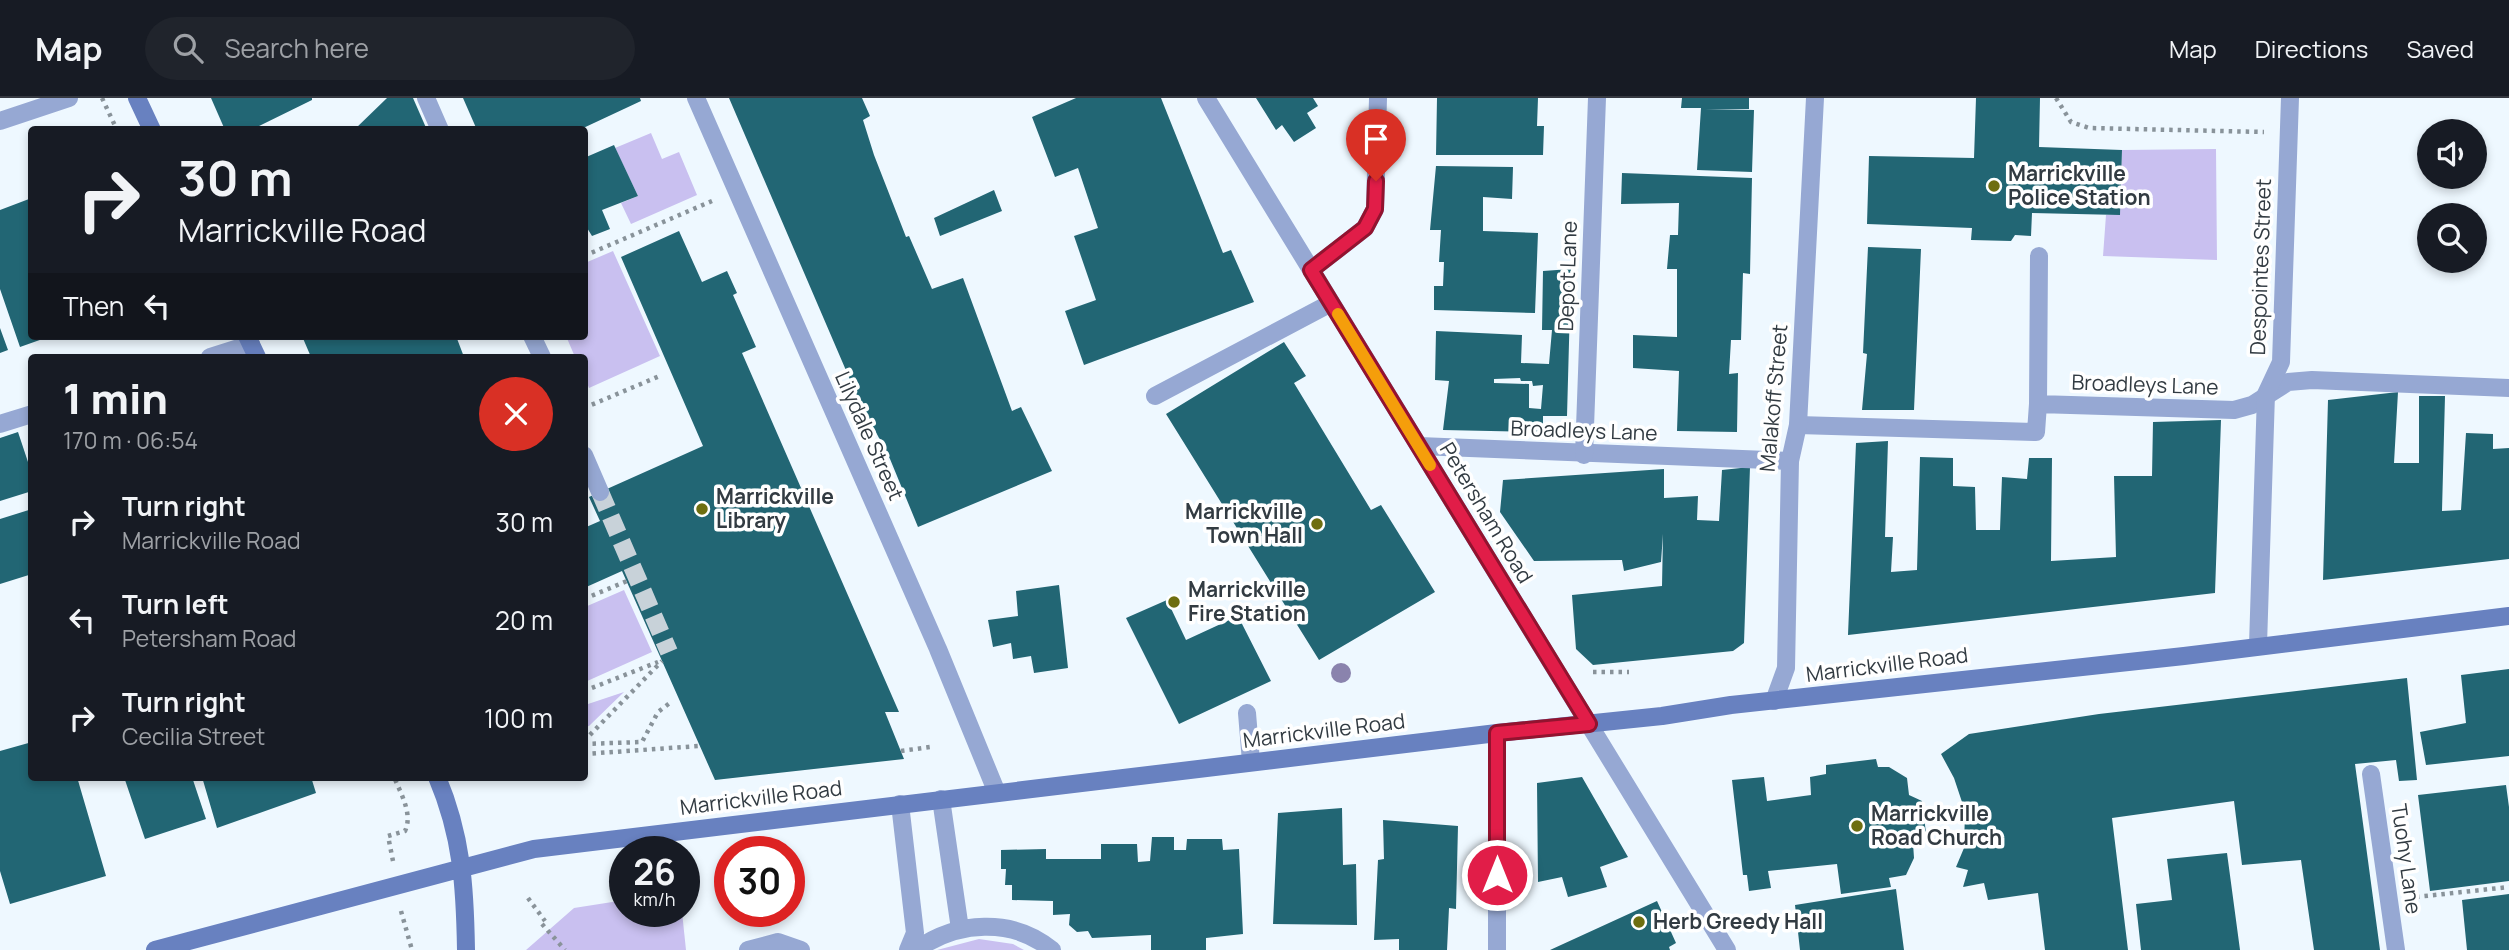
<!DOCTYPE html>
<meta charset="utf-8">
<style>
:root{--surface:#171b24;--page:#20242c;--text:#f1f3f6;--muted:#9ea1a6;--line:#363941}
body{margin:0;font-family:Manrope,sans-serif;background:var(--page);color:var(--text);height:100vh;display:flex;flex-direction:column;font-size:26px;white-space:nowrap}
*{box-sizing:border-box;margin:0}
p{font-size:23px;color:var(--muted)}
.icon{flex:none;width:38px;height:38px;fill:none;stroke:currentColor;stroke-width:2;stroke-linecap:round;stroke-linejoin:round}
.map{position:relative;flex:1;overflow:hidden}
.side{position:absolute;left:28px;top:256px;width:560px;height:427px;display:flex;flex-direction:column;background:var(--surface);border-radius:7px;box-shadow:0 4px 10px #0003}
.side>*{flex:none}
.hud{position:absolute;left:28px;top:28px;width:560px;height:214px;border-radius:7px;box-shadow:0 4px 10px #0003;background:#171b24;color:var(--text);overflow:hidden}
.controls{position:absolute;left:2417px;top:21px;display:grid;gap:14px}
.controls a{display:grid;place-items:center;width:70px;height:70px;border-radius:50%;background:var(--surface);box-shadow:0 4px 10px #0003;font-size:35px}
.speed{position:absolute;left:609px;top:738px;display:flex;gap:14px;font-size:35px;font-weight:700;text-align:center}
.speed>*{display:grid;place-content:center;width:91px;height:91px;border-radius:50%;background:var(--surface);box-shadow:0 4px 10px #0003;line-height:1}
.speed small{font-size:18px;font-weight:400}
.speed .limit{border:10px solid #d22;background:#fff;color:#111}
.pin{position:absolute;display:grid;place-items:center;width:60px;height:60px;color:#fff;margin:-72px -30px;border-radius:50% 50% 50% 0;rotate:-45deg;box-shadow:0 0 7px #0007}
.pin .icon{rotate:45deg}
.me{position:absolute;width:77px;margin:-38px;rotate:0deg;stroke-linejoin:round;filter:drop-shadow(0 0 5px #0008)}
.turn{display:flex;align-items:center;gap:24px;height:147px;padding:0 35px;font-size:32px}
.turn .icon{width:91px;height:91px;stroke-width:2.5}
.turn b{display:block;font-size:49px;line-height:60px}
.then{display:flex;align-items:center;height:66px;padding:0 35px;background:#0003;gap:14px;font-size:26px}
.round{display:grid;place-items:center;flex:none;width:74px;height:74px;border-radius:37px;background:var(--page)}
.summary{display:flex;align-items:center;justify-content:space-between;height:119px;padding:0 35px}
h1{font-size:42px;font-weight:800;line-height:52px}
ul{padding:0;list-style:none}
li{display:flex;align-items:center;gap:21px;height:98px;padding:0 35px}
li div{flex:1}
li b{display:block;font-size:26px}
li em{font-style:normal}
header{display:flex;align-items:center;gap:42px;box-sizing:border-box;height:98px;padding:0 35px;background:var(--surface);border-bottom:2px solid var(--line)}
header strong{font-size:33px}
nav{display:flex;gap:38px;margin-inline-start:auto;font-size:24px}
.search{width:490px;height:63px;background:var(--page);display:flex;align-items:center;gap:18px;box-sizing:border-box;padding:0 24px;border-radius:38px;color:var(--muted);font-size:26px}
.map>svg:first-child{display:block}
.green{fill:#c9c0f0}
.building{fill:#226674;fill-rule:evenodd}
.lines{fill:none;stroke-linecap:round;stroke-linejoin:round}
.street-tunnel{stroke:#c8d2d9;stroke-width:18;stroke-dasharray:18 9;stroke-linecap:butt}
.path{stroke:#89939a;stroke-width:4.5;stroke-dasharray:3.5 5;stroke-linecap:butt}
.lane{stroke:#96a8d3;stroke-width:18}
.street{stroke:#96a8d3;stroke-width:18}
.secondary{stroke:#6881c0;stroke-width:18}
.tree{fill:#8a83ad}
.route-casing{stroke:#92132f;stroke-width:18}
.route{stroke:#e11d48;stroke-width:12}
.slow{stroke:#f59e0b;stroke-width:12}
.poi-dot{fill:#6e6e10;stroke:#fff;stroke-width:2.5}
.labels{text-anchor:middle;stroke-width:7;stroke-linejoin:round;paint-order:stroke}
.poi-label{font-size:21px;font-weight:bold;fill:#323b42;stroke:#fff;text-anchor:start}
.street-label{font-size:21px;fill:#323b42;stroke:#fff}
</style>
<header>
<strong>Map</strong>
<div class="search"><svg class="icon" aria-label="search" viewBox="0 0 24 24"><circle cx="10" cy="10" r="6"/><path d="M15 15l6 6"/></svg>Search here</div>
<nav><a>Map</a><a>Directions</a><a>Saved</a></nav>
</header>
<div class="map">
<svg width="2509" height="852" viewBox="0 0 2509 852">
<rect width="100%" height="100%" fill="#eef8ff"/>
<path class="green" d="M 651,35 L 662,61 L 679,54 L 697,97 L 631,126 L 621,105 L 638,98 L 615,50 Z
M 2216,51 L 2217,162 L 2103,158 L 2106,117 L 2120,116 L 2122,52 Z
M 613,153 L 660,258 L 589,290 L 585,280 L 584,259 L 575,259 L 566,238 L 584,238 L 585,165 Z
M 624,492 L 652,554 L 585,584 L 585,509 Z
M 624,594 L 589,628 L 585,629 L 585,607 Z
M 625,802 L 625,814 L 682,814 L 686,852 L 526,852 L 574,810 Z
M 979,841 L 1013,846 L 1024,852 L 937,852 Z"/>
<path class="building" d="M 211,0 L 312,0 L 312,2 L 251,32 L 225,32 Z
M 387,0 L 413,0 L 427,32 L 354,32 Z
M 463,0 L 640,0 L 641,3 L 579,32 L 477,32 Z
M 729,0 L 862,0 L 870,18 L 863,22 L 874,57 L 906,139 L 909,138 L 932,191 L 963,180 L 1012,313 L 1021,309 L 1052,373 L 918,429 L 890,361 L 857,298 Z
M 1076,0 L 1161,0 L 1223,155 L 1231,152 L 1254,204 L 1084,267 L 1065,213 L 1096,202 L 1074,138 L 1098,130 L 1078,70 L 1055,79 L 1032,19 Z
M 1256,0 L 1313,0 L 1318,8 L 1307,15 L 1316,30 L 1294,44 L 1282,27 L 1276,32 Z
M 1437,0 L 1538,0 L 1537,28 L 1544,28 L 1543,57 L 1436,57 Z
M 1682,0 L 1749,0 L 1749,11 L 1705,11 L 1754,12 L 1752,74 L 1697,72 L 1701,10 L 1681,10 Z
M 1976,0 L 2040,0 L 2039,49 L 2122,52 L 2120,117 L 2032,115 L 2031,138 L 2015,137 L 2011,143 L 1971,142 L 1972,130 L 1867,126 L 1869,58 L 1974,60 Z
M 614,47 L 638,98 L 602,112 L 610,131 L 592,138 L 584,125 L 584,60 Z
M 1436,68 L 1513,69 L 1512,101 L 1483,99 L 1483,133 L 1538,135 L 1535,215 L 1434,212 L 1434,188 L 1443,188 L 1444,164 L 1439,164 L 1441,132 L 1430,132 Z
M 1622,75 L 1752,80 L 1750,176 L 1743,175 L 1741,242 L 1731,242 L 1729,276 L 1738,275 L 1737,334 L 1677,333 L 1679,273 L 1633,270 L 1633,237 L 1677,239 L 1677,171 L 1667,171 L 1670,137 L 1678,137 L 1679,105 L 1621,106 Z
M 994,92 L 1002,113 L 940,138 L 934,120 Z
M 29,101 L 32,110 L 32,238 L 51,238 L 20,249 L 0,191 L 0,112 Z
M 679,133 L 702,184 L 727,173 L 737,195 L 733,197 L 756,249 L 742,255 L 899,614 L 885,614 L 904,661 L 715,682 L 622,473 L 584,490 L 584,430 L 600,423 L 589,399 L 703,348 L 621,159 Z
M 1868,149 L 1921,151 L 1914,312 L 1862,312 L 1867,256 L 1863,255 Z
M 1571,171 L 1567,318 L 1543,318 L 1543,334 L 1443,332 L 1449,283 L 1435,282 L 1436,233 L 1522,237 L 1521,265 L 1549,266 L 1552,232 L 1542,232 L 1543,173 ZM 1520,280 L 1521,283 L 1532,283 L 1533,288 L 1543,287 L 1541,311 L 1529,310 L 1529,286 L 1494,285 L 1494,281 Z
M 0,230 L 8,252 L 0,255 Z
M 302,238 L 456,238 L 464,259 L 311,259 Z
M 1284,244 L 1306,278 L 1294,285 L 1371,412 L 1381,407 L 1435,494 L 1319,562 L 1166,316 Z
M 2398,294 L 2394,365 L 2419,365 L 2419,298 L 2445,298 L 2442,413 L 2461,412 L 2466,335 L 2493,336 L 2493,351 L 2509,350 L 2509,461 L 2323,482 L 2328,302 Z
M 2221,322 L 2215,495 L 1848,537 L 1856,345 L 1888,343 L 1885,439 L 1893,439 L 1891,474 L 1917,472 L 1920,359 L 1953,360 L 1953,388 L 1975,389 L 1976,432 L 2000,432 L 2002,379 L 2027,381 L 2029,360 L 2052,360 L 2051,463 L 2116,459 L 2114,378 L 2152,378 L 2153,324 Z
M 18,334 L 32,376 L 32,393 L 0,403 L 0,340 Z
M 1750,369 L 1744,545 L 1733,553 L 1593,567 L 1576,551 L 1572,497 L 1662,488 L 1663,436 L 1661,464 L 1624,473 L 1622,462 L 1534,463 L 1500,414 L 1503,382 L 1664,371 L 1664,400 L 1698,398 L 1697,422 L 1719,423 L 1722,372 Z
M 32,411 L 32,476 L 0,486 L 0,421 Z
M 1059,487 L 1068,570 L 1034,575 L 1031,558 L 1013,561 L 1011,545 L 993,549 L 988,522 L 1018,518 L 1016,493 Z
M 1167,502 L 1186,542 L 1238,518 L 1271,583 L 1179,626 L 1126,520 Z
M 2509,571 L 2509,658 L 2426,667 L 2420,634 L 2466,625 L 2461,577 Z
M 2407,580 L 2417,682 L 2399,683 L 2396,662 L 2355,666 L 2380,852 L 2314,852 L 2301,762 L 2242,767 L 2234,703 L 2112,720 L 2128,852 L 2045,852 L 2038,795 L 1988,802 L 1984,785 L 1963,789 L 1968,772 L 1956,769 L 1964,750 L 1965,713 L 1954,680 L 1941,656 L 1969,636 L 2099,616 Z
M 32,644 L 32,679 L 77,679 L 106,778 L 10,806 L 0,773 L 0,653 Z
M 1876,661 L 1878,669 L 1889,669 L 1907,680 L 1909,697 L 1922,703 L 1926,735 L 1913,745 L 1914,760 L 1906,777 L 1889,780 L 1891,789 L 1841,796 L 1837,766 L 1768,773 L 1771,790 L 1749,793 L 1747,777 L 1743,777 L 1732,682 L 1764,679 L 1767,703 L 1811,697 L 1810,679 L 1826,676 L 1826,667 Z
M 124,679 L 192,679 L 206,721 L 145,741 Z
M 202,679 L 311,679 L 316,695 L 217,730 Z
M 1582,679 L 1628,759 L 1600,769 L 1607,789 L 1568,799 L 1562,779 L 1538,784 L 1537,685 Z
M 2506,687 L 2509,709 L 2509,783 L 2430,793 L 2418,697 Z
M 1342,710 L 1343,767 L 1356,766 L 1357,827 L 1273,826 L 1278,715 Z
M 1383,722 L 1458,728 L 1456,811 L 1449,810 L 1447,852 L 1399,852 L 1399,841 L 1374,842 L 1378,762 L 1384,761 Z
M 1152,739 L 1174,739 L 1174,752 L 1186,752 L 1187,741 L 1222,741 L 1223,752 L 1239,751 L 1243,836 L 1206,840 L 1206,852 L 1151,852 L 1151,837 L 1092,840 L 1088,833 L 1077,834 L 1069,827 L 1070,816 L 1053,817 L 1053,803 L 1012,802 L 1012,787 L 1005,787 L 1006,771 L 1001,771 L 1001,752 L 1046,751 L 1046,761 L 1101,761 L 1101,746 L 1137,746 L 1138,764 L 1150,763 Z
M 2227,755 L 2240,852 L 2141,852 L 2136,806 L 2172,802 L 2167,761 Z
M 1896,791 L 1904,852 L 1800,852 L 1795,807 Z
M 2509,796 L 2509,852 L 2467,852 L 2462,802 Z
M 1657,803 L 1676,845 L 1669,849 L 1670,852 L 1550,852 Z"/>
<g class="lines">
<path class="street-tunnel" d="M 600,394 L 669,554"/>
<path class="path" d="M 102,0 L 117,32
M 2056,0 L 2071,24 L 2089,30 L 2264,34
M 584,158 L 712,103
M 584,310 L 662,277
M 584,501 L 627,483
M 1593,574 L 1629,574
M 584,593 L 658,564
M 584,643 L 662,563
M 584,646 L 642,644 L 658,614 L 671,604
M 901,653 L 930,649
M 584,656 L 699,648
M 393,763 L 388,738 L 405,733 C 413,716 401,696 394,679
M 2416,799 L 2509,789
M 528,800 L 545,823
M 401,813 L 412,852
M 542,826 L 565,852"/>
<path class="lane" d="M 210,259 L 251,246
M 1155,298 L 1331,205
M 2038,306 L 2039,158
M 0,326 L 32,316
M 1798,327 L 2036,334 L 2038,306 L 2234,312 L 2252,307 L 2288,284 L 2312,282 L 2509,290
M 1419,348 L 1790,363
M 1247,615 L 1251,664
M 2371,676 L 2396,852
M 941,701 L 960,831
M 900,706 L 915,835 L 908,852
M 748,852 L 778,844 L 801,852
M 916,852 C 957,823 1012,819 1052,852"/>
<path class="street" d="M 426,0 L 440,32
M 696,0 L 938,551 L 997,695
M 1206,0 L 1727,852
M 0,23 L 69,0
M 1311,172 L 1365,130 L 1375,111 L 1378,0
M 532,238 L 542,259
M 584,357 L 600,394
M 1584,357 L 1597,0
M 2258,547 L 2266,296 L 2281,264 L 2290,0
M 1774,603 L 1786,570 L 1790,363 L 1798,327 L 1815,0
M 1497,852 L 1497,635"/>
<path class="secondary" d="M 137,0 L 152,32
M 247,238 L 257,259
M 437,679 C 462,738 465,789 466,852
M 155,852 L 534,751 L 1497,635 L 1662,618 L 1731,607 L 2184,558 L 2509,518"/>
</g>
<circle class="tree" cx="1341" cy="575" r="10"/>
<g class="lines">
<defs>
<path id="route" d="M 1376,83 L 1375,111 L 1365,130 L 1311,172 L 1589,626 L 1497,635 L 1497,777"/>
</defs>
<use href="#route" class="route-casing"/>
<use href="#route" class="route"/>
<path class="slow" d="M 1338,216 L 1430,367"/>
</g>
<g class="poi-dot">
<circle cx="1994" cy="88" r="7"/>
<circle cx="702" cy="411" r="7"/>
<circle cx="1317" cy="426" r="7"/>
<circle cx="1174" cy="504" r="7"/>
<circle cx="1857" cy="728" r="7"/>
<circle cx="1639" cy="824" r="7"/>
</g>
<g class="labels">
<g class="poi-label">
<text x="2008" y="83">Marrickville<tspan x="2008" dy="24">Police Station</tspan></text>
<text x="716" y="406">Marrickville<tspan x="716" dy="24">Library</tspan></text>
<text x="1303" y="421" text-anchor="end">Marrickville<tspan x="1303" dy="24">Town Hall</tspan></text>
<text x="1188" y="499">Marrickville<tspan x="1188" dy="24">Fire Station</tspan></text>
<text x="1871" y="723">Marrickville<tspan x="1871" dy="24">Road Church</tspan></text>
<text x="1653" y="831">Herb Greedy Hall</text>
</g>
<g class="street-label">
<text transform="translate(2261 169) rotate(-88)" y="7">Despointes Street</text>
<text transform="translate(1568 178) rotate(-88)" y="7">Depot Lane</text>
<text transform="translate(2145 287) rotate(2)" y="7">Broadleys Lane</text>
<text transform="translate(1774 300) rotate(-85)" y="7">Malakoff Street</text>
<text transform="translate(1584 333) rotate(2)" y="7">Broadleys Lane</text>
<text transform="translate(869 338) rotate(66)" y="7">Lilydale Street</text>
<text transform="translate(1486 415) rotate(59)" y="7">Petersham Road</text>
<text transform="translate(1887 567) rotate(-7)" y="7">Marrickville Road</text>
<text transform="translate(1324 633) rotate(-7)" y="7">Marrickville Road</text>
<text transform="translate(761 700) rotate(-7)" y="7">Marrickville Road</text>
<text transform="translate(2406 761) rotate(82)" y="7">Tuohy Lane</text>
</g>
</g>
</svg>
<div class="controls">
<a><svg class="icon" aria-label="sound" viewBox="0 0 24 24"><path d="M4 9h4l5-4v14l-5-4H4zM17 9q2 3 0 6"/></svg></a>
<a><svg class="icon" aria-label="search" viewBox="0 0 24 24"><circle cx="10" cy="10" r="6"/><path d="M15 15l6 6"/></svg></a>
</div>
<div class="speed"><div>26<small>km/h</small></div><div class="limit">30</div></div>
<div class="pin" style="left:1376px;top:83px;background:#d93025"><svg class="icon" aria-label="arrive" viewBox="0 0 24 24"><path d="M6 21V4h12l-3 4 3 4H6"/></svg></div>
<svg class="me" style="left:1497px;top:777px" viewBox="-20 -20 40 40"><circle r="17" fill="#e11d48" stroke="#fff" stroke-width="3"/><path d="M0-11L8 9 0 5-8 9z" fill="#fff"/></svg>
<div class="hud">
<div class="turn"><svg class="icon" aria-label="right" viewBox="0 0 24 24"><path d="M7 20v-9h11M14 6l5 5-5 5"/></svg><div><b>30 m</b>Marrickville Road</div></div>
<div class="then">Then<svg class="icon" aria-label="left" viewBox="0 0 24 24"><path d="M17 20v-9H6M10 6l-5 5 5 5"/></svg></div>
</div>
<section class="side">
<div class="summary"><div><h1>1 min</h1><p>170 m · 06:54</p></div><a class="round" style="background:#d93025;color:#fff"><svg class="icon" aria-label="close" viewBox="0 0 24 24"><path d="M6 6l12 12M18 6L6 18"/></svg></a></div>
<ul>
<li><svg class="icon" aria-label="right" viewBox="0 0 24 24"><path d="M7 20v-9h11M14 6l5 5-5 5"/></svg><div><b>Turn right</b><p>Marrickville Road</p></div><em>30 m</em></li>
<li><svg class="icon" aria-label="left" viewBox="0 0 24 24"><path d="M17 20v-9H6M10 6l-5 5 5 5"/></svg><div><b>Turn left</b><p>Petersham Road</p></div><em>20 m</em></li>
<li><svg class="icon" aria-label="right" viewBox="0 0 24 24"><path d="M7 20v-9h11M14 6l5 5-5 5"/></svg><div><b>Turn right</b><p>Cecilia Street</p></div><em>100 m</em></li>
</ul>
</section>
</div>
